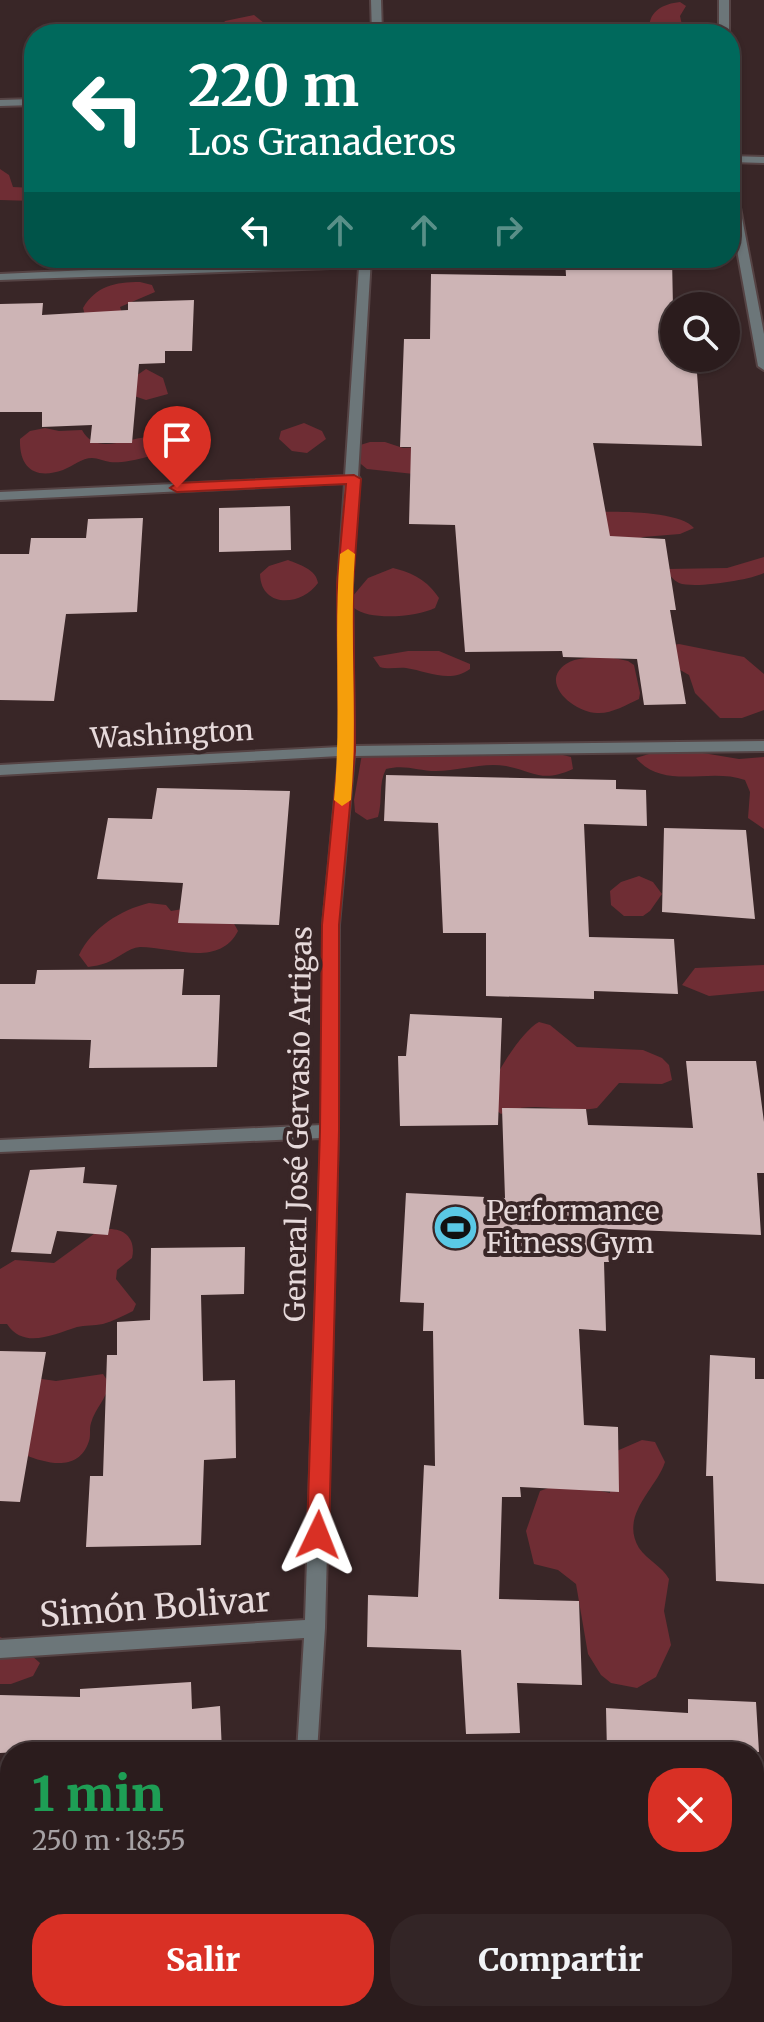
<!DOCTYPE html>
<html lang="es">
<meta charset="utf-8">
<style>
:root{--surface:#2b1c1d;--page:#332526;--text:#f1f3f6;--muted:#a6a1a4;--line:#473a3b;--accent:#d93025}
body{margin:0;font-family:Merriweather,serif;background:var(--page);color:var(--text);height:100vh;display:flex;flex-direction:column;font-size:30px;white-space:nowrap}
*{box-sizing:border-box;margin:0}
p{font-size:26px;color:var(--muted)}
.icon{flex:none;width:44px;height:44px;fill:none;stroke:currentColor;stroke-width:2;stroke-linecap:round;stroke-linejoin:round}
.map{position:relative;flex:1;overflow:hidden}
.side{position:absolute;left:0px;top:1742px;width:764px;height:280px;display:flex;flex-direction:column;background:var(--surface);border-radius:32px 32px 0 0;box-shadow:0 2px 6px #0004,0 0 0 2px var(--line)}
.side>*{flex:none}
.guide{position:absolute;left:24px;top:24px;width:716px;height:244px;border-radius:32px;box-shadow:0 2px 6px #0004,0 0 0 2px var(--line);background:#00695c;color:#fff;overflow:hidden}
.tools{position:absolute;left:660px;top:292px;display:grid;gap:16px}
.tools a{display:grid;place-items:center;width:80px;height:80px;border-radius:50%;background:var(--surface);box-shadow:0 2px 6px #0004,0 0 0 2px var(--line);font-size:40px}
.pin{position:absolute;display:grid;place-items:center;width:68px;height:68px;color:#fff;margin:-82px -34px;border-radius:50% 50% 50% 0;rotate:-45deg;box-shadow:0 0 8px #0007}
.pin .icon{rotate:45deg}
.me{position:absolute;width:88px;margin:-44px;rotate:2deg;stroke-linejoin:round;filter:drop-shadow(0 0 6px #0008)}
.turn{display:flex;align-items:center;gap:28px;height:168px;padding:0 32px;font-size:36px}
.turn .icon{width:104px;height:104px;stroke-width:2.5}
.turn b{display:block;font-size:56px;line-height:68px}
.lanes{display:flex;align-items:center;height:76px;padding:0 32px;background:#0003;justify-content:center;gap:40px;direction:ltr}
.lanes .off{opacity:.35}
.round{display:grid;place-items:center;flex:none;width:84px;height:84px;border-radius:32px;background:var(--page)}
.headline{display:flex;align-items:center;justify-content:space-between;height:136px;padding:0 32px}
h1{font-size:48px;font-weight:800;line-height:60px;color:#1e9e55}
.button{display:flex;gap:16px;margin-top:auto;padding:16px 32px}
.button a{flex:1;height:92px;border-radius:32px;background:var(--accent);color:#fff;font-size:32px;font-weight:800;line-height:92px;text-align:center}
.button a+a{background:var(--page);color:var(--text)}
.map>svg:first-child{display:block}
.green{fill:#6f2d34}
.building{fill:#cdb4b5}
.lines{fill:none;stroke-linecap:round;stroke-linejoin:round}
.street-casing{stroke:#554344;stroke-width:4}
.street{fill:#6c7679;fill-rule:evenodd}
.route{fill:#d93025;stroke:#8d1f18;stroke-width:2}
.slow{fill:#f59e0b}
.labels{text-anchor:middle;stroke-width:8;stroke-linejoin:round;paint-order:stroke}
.street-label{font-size:28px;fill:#e6d9da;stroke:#392627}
.poi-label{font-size:28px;fill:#e6d9da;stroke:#392627;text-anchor:start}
.near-street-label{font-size:34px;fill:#e6d9da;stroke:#392627}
</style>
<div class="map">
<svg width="764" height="2022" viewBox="0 0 764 2022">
<rect width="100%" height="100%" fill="#392627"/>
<path class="green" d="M 680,2 L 686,6 L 680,16 L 684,34 L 650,34 C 646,13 661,4 680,2 Z
M 254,15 L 264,23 L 261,31 L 251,34 L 216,33 L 225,21 Z
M 0,169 L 9,175 L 13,187 L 34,188 L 34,201 L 0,200 Z
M 140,282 L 152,285 L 155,292 L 120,307 L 128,331 L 86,319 L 83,308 C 96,286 115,282 140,282 Z
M 146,369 L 163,378 L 168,394 L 146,400 L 134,396 L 133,378 Z
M 304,423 L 322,431 L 326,439 L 307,453 L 292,451 L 279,439 L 281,431 Z
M 45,428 L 59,431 L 82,430 C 96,456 126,438 149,437 C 158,436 166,440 174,444 C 164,455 125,464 110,462 C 104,461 98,458 92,458 C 82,458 73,466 63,470 C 35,480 19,468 20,439 L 30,431 Z
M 370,442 L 385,442 L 403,448 L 427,447 L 414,474 L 367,469 L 356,460 L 357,446 Z
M 600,512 C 620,511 682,512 694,528 L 680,534 L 643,537 L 616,548 L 578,523 Z
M 764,557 L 764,573 C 750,580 694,589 679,583 C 673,580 669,575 667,569 L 727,568 Z
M 288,560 C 300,565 316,569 318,583 C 302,606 261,609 260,574 L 269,566 Z
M 393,568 C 413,573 427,580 439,598 L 435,608 C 417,617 370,621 354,608 L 352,597 L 368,578 Z
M 679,644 L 744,657 L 764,674 L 764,710 L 742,718 L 720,718 L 695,693 L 689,675 L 675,667 L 667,646 Z
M 408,651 L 439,651 L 470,664 L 470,669 C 450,684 427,671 406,668 C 397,667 389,670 380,667 L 373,657 Z
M 604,656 L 628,661 L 634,665 L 640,693 L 639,699 C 626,705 611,714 597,713 C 575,713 538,683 566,664 C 576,657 592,658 604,656 Z
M 685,750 L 739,759 L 764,757 L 764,829 L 748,818 L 750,792 L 745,780 C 709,767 664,791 636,758 L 652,753 Z
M 555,753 L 571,757 L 573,769 C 542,783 536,772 506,766 C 483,762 459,771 436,771 C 418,771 405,764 386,769 C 378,784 383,800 378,817 L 367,820 L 355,812 L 354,800 L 362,754 C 427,754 490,759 555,753 Z
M 639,876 L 653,882 L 662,894 L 650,911 L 643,916 L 624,916 L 611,905 L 610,891 L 621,882 Z
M 149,903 L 166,905 L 171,911 C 197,906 225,901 238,931 C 219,968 173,947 140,947 C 128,948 117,959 106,963 C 101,965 94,966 88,967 L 79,955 C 92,928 120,910 149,903 Z
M 764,965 L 764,991 L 709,996 L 682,985 L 695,968 Z
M 539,1022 L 550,1025 L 577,1047 L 643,1050 L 662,1058 L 669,1065 L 672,1080 L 662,1084 L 619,1083 L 597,1108 C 564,1114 533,1099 501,1114 L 486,1102 C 489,1083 521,1031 539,1022 Z
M 109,1229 C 127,1229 136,1241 132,1258 L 117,1270 L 116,1279 L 136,1304 L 133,1311 C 123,1316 113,1321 103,1324 C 94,1326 85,1325 77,1327 C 54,1334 24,1350 7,1324 L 0,1324 L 0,1269 L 15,1260 L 54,1263 L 98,1231 Z
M 103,1374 L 109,1383 C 107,1399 95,1408 91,1423 C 89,1429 91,1435 89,1441 C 79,1472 48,1464 25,1455 L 35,1378 L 56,1381 Z
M 642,1440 L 655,1442 L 665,1462 C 657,1488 619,1515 639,1548 C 648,1561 662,1566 669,1579 L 664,1611 L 671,1645 L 656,1677 L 637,1688 L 611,1683 L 601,1675 L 588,1654 L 576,1584 L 558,1570 L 534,1564 L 526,1531 L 540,1491 L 562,1483 L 610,1493 L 612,1453 Z
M 0,1637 L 22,1647 L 40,1663 L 33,1676 L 11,1684 L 0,1684 Z
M 317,2012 L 516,2012 L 518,2022 L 318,2022 Z"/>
<path class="building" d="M 565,258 L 672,258 L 674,358 L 696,358 L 702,446 L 593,443 L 610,536 L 665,539 L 676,610 L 670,610 L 686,704 L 644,705 L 637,659 L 563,657 L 562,651 L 465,652 L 455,525 L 409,524 L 411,447 L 400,447 L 404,339 L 430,339 L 431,274 L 566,276 Z
M 194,300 L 192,351 L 165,351 L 165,363 L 139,364 L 132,443 L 90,443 L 92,425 L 42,427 L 42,412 L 0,412 L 0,304 L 43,303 L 42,315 L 128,310 L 128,302 Z
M 290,506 L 291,550 L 219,552 L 219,508 Z
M 143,518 L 137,612 L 66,614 L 54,701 L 0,700 L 0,554 L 29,554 L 31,538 L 86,538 L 88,519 Z
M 386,775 L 616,780 L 616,789 L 646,790 L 647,826 L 584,824 L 589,937 L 674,939 L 678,994 L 594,991 L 594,999 L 486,996 L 486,933 L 443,933 L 438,823 L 384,821 Z
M 157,788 L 290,791 L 279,925 L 178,923 L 183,883 L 97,879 L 108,818 L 152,819 Z
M 664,828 L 746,830 L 755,919 L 662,912 Z
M 184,969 L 182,995 L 220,995 L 217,1067 L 89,1068 L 91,1040 L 0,1039 L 0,984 L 35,984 L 37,970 Z
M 410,1014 L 502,1018 L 498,1125 L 400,1126 L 398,1056 L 406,1056 Z
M 686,1061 L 756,1061 L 764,1122 L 764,1173 L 757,1173 L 761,1235 L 609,1229 L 610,1262 L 604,1262 L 606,1331 L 579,1329 L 584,1425 L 618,1427 L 619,1492 L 520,1487 L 521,1497 L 502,1497 L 499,1599 L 579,1601 L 582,1685 L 517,1683 L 520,1733 L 466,1734 L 461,1650 L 367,1647 L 368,1595 L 418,1597 L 424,1465 L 435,1466 L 433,1331 L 423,1331 L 424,1303 L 400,1302 L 406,1193 L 505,1198 L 502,1108 L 586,1109 L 588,1125 L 693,1128 Z
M 85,1167 L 83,1183 L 117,1185 L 108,1235 L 57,1231 L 51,1254 L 11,1252 L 30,1170 Z
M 245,1247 L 244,1294 L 201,1295 L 203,1381 L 235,1380 L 236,1458 L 204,1460 L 201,1545 L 86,1547 L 90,1476 L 103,1476 L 107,1355 L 117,1355 L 117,1322 L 150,1320 L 151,1248 Z
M 0,1351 L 46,1352 L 20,1502 L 0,1501 Z
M 710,1355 L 755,1358 L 755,1379 L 764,1379 L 764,1584 L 716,1581 L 713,1476 L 706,1476 Z
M 191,1682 L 192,1709 L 220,1706 L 222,1752 L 115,1752 L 115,1746 L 0,1753 L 0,1695 L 80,1697 L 80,1689 Z
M 688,1699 L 756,1702 L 759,1752 L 607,1752 L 606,1708 L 688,1713 Z"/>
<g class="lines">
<defs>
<path id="street" d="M 371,0 L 381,0 L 382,34 L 372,34 Z
M 719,0 L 729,0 L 729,34 L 719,34 Z
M 34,99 L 34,105 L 0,106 L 0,100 Z
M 730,156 L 764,157 L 764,163 L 730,162 Z
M 730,178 L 735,181 L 764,334 L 764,370 L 758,366 L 730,211 Z
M 359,258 L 371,258 L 358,476 L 360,479 L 358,482 L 352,585 L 354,746 L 764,741 L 764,751 L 354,756 L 339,925 L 338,1131 L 325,1628 L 317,1752 L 297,1752 L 304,1638 L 0,1658 L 0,1640 L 305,1620 L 321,1138 L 0,1152 L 0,1140 L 322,1125 L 323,925 L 339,756 L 0,775 L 0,765 L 340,747 L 338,585 L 345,483 L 0,500 L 0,492 L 345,476 L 359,267 L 0,280 L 0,274 Z
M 764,1929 L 764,1951 L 754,1952 L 754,1930 Z
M 280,2012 L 302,2012 L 302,2022 L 280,2022 Z"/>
</defs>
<use href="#street" class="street-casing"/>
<use href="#street" class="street"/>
</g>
<path class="route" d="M 354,475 L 361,479 L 353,585 L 355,751 L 339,925 L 339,1131 L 329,1535 L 326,1542 L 318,1545 L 310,1542 L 307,1535 L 320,1131 L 322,925 L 339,751 L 337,585 L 346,484 L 177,492 L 170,488 L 177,483 Z"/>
<path class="slow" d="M 348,549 L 355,554 C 349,636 358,718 351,800 L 342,806 L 334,800 C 342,718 333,636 340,554 Z"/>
<defs>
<symbol id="stadium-disc" viewBox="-11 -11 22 22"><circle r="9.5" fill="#5ac8e5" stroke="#392627"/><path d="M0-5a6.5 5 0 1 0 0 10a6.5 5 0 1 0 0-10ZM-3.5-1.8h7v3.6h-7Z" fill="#111"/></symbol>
</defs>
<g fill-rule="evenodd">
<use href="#stadium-disc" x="430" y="1202" width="51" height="51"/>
</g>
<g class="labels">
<g class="street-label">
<text transform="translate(172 734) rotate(-3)" y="10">Washington</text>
<text transform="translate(298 1124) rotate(-89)" y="10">General José Gervasio Artigas</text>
</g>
<g class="poi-label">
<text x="486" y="1221">Performance<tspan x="486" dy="32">Fitness Gym</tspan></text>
</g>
<g class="near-street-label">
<text transform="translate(155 1607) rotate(-4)" y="12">Simón Bolivar</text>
</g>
</g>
</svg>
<div class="tools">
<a><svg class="icon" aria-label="search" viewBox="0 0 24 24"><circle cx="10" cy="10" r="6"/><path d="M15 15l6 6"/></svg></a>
</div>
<div class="pin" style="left:177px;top:488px;background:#d93025"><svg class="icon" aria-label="arrive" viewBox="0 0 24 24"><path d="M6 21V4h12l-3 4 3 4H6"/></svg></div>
<svg class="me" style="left:318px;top:1535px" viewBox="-20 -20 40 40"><path d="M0-17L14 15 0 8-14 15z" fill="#d93025" stroke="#fff" stroke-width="4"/></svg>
<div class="guide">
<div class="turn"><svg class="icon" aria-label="left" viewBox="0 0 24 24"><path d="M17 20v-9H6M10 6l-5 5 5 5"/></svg><div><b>220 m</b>Los Granaderos</div></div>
<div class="lanes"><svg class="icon" aria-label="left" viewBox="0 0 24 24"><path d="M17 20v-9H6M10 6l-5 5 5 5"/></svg><svg class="icon off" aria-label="ahead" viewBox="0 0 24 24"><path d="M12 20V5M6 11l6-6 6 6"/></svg><svg class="icon off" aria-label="ahead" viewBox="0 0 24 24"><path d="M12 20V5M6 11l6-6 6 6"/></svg><svg class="icon off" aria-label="right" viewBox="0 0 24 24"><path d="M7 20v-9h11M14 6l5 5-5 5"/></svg></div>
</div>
<section class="side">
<div class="headline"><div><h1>1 min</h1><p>250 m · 18:55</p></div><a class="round" style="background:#d93025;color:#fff"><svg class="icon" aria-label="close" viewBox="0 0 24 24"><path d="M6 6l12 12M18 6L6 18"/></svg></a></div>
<div class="button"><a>Salir</a><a>Compartir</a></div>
</section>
</div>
